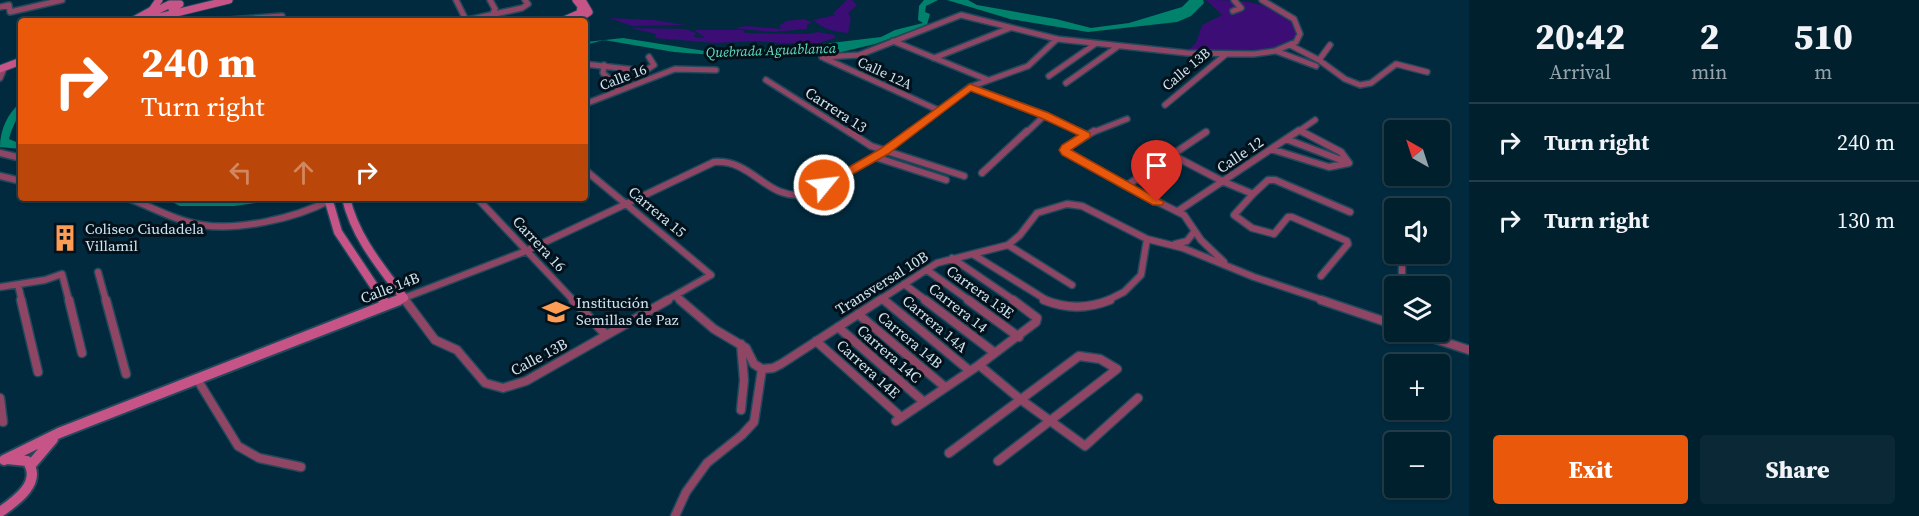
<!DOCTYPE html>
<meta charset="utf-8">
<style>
:root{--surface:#01202e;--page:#0b2836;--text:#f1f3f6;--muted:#96a3aa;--line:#233e4a;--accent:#ea580c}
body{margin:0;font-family:"Source Serif 4",serif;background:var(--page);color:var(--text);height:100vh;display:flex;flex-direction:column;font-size:22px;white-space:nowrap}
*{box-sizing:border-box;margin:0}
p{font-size:20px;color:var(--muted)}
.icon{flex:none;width:33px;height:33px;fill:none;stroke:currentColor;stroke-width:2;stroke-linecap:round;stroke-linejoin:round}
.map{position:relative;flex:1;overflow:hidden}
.panel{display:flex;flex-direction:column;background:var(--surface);width:450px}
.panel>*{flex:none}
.banner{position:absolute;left:18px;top:18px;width:570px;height:183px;border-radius:6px;box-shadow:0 2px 4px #0004,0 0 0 2px var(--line);background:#ea580c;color:#fff;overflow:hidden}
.needle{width:39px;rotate:321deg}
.buttons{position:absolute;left:1384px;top:120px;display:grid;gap:12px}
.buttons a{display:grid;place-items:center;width:66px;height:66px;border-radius:6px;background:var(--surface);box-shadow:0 2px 4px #0004,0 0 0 2px var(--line);font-size:30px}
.pin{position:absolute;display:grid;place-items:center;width:51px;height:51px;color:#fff;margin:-62px -26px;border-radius:50% 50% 50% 0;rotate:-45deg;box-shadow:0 0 6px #0007}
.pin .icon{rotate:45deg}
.me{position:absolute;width:66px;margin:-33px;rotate:61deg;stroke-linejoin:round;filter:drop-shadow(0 0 4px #0008)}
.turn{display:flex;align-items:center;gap:21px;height:126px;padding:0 24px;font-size:27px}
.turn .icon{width:78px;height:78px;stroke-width:2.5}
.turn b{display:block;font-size:42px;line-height:51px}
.lanes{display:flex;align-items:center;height:57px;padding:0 24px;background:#0003;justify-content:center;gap:30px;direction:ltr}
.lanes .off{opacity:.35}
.eta{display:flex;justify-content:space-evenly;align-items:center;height:102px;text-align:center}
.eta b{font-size:36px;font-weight:800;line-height:42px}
.button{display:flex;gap:12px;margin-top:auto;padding:12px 24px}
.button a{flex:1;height:69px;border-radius:6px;background:var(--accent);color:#fff;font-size:24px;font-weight:800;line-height:69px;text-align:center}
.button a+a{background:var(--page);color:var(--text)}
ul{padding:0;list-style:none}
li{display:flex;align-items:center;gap:18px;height:78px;padding:0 24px;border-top:2px solid var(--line)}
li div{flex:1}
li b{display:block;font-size:22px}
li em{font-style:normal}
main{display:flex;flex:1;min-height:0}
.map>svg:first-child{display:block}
.green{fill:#3b0d75}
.water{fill:#01826c}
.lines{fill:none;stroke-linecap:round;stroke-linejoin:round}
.street-far2-casing{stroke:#22485b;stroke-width:8}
.street-far1-casing{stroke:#22485b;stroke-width:9}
.street-casing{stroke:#22485b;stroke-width:11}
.secondary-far2-casing{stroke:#22485b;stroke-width:9}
.secondary-far1-casing{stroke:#22485b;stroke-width:11}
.secondary-casing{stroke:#22485b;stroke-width:14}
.street-far2{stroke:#8e4664;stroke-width:5}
.street-far1{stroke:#8e4664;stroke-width:6}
.street{stroke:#8e4664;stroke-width:8}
.secondary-far2{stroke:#c75487;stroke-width:7}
.secondary-far1{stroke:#c75487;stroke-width:8}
.secondary{stroke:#c75487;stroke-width:10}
.route{fill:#ea580c;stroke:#983908;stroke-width:1.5}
.labels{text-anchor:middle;stroke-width:6;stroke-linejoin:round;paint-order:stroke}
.far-water-label{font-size:14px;font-style:italic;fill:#62e0c2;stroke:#03111a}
.far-street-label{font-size:14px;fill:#d0e4f1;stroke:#03111a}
.street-label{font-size:15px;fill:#d0e4f1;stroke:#03111a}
.poi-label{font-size:15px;fill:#d0e4f1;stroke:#03111a;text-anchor:start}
</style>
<main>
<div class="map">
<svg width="1469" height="516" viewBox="0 0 1469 516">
<rect width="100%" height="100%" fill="#012a3e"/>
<path class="green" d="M 847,0 L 852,0 L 857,5 L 848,13 L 851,18 L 848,33 C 834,32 823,29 813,20 L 835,15 L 833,13 Z
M 1206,0 C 1235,0 1258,0 1283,14 C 1293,21 1296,25 1295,37 C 1263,58 1224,52 1187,51 L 1196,43 L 1202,25 L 1222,15 Z
M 609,18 L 654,20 L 685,25 L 632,26 Z
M 803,19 L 812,22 L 807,25 L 807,29 L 772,32 L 733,28 L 748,26 L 782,29 L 779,26 L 786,21 Z
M 631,28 L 686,29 L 696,33 L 694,37 L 705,38 L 694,30 L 743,30 L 745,33 L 809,34 L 818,32 L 835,35 L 835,38 L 819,43 L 780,43 L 759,41 L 715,43 L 655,38 L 656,34 Z"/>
<path class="water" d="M 924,0 L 938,0 L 926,6 L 925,12 L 930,14 L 927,25 L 875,44 L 833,54 L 800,52 L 727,56 L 674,52 L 604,40 L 585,45 L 586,42 L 623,38 L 705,51 L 781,49 L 881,37 L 895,30 L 923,23 L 918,20 L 919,6 Z
M 947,0 L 968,0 L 977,5 L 1056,19 L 1091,28 L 1129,23 L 1182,7 L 1189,0 L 1203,0 L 1204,3 L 1191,16 L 1177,22 L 1088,32 L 1010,19 Z
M 21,102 C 21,115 12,125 9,139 L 21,144 L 21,149 L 0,147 C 0,129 8,113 21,102 Z
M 164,198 L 294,198 L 234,206 L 180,206 Z"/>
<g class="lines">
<defs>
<path id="street-far2" d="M 456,0 L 466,20
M 490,0 L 495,9 L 493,13
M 0,7 L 9,5 L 10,12 L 62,0
M 1233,11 L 1241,8 L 1234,0
M 215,21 L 282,16 L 282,21
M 463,21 L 522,8 L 528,4 L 525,0
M 893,41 L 988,80
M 1290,45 L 1319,60 L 1345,79 L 1360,85 L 1371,83 L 1396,64 L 1427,72
M 1276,51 L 1316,66
M 822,57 L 859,55 L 961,15 L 1057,39 L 1187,53 L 1254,54 L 1275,51 L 1296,42 L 1300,34 L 1294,19 L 1262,0
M 824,58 L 938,110
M 934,58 L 1010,28
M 1319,60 L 1330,45
M 585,64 L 645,71 L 654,65 L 649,57
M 604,65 L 603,73 L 616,85 L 618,91
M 1049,76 L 1095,44
M 0,78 L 3,71
M 766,80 L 850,133
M 1066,83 L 1117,47
M 970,87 L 1045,115 L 1081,133
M 585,104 L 675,69 L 716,70
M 1165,105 L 1225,55
M 1299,130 L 1304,133
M 909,133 L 970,87 L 1028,66 L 1057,39
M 1026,133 L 1045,115
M 1091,133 L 1127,119
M 1296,133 L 1315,120"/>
<path id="street-far1" d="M 848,131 L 871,146 L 964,176
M 1078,131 L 1086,135
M 1094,131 L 1064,150 L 1126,186 L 1184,215 L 1201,240 L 1224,262
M 1286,139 L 1349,163
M 1157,147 L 1222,181 L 1253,194 L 1234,215 L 1252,228 L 1274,234 L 1288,217 L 1292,217 L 1347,241 L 1348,244 L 1321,276
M 1271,149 L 1329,167 L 1349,163 L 1341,152 L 1301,131
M 0,153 L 21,158
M 875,157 L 946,180
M 585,170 L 626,204
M 982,173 L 1027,131
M 0,176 L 21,181
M 1126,186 L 1206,132
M 1253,194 L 1268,180 L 1275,180 L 1350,212
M 128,198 C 152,207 176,221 202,225 C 238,231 296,218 328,201
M 477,198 L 574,301
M 626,204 L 711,275 L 665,301
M 626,204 L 714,162 C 754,159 766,202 807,194 L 884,152 L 911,131
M 1178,211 L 1298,131
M 1175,244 L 1187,241 L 1194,232
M 1008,245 L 1072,285
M 1402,254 L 1402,286
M 974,255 L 1048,301
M 952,258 L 1015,301
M 927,270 L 970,301
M 98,272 L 106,301
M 904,284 L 927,301
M 18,285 L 22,301
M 0,287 L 45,280 L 62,274 L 69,301
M 675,296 L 681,301
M 882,298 L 886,301
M 407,301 L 404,298 L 526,251 L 626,204
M 878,301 L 937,263 L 1008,245 L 1020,235 L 1037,213 L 1067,204 L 1082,206 L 1147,239 L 1183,248 L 1254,277 L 1326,301
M 1106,301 L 1124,292 L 1141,275 L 1147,239"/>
<path id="street" d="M 21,300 L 38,372
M 69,300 L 82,353
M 106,300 L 126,374
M 405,300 L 435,340 L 457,350 L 485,383 L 503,388 L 526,381 L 668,300
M 573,300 L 606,335
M 680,300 L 714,329 L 746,348 L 754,364 L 762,369
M 884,300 L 970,371
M 925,300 L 995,353
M 968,300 L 1019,337
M 1044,300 C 1067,309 1087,309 1110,300
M 1321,300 L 1395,325
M 858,314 L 945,387
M 838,327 L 924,402
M 1414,332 L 1469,350
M 816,341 L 901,417
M 741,344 L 744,380 L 741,410
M 979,365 L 1020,399 L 1085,446 L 1138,398
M 762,369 L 773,368 L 781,364 L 880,300
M 197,379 L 238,446 L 259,458 L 301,467
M 0,398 L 3,422
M 896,421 L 979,365 L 1036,322 L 1037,318 L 1013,300
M 949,453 L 1079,356 L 1100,359 L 1117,369 L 998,461
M 675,516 L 686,492 L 707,463 L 742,435 L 754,422 L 762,369"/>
<path id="secondary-far2" d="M 150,14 L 170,4 L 180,4 L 172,9
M 577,20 L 589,12 L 582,0
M 132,21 L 152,10 L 159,0
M 143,21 L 229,0
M 562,21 L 580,13 L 581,6 L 576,0
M 0,69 L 21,61"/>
<path id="secondary-far1" d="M 328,198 L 338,232 L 384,301
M 346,198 C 355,237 380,266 404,298 L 395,301"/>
<path id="secondary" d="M 383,300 L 386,305
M 4,460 L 59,433 L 399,300
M 31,465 L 53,439
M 0,512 C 16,501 43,482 27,461 L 7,459"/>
</defs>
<use href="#street-far2" class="street-far2-casing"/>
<use href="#street-far1" class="street-far1-casing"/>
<use href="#street" class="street-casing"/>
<use href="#secondary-far2" class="secondary-far2-casing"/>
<use href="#secondary-far1" class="secondary-far1-casing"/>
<use href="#secondary" class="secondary-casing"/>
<use href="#street-far2" class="street-far2"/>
<use href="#street-far1" class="street-far1"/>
<use href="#street" class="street"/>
<use href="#secondary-far2" class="secondary-far2"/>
<use href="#secondary-far1" class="secondary-far1"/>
<use href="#secondary" class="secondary"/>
</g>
<path class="route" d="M 970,84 L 1049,113 L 1090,133 L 1090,137 L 1071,150 L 1164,202 L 1162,205 L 1153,205 L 1062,155 L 1059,150 L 1062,145 L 1078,135 L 1041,118 L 971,91 L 888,154 L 828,188 L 819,188 L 818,185 L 880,149 Z"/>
<defs>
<symbol id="building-bare" viewBox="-9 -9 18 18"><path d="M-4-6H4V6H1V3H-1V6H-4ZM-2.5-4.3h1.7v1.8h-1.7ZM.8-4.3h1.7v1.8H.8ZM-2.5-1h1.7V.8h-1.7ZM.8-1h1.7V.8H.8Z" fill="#fd9d55" stroke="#03111a" stroke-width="2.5" paint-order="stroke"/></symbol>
<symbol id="school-bare" viewBox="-9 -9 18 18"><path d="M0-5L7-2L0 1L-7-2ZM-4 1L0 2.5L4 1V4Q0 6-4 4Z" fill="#fd9d55" stroke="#03111a" stroke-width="2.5" paint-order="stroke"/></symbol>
</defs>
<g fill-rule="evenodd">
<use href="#building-bare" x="46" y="219" width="38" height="38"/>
<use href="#school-bare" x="537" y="293" width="38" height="38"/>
</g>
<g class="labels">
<g class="far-water-label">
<text transform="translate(771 50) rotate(-2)" y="5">Quebrada Aguablanca</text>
</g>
<g class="far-street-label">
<text transform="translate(1186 69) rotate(-40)" y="5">Calle 13B</text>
<text transform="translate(885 73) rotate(25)" y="5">Calle 12A</text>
<text transform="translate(623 77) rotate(-21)" y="5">Calle 16</text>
</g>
<g class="street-label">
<text transform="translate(836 110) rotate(33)" y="5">Carrera 13</text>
<text transform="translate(1240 155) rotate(-34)" y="5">Calle 12</text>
<text transform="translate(657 212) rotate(40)" y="5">Carrera 15</text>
<text transform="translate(539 244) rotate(47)" y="5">Carrera 16</text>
<text transform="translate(882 283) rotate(-32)" y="5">Transversal 10B</text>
<text transform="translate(390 288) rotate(-21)" y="5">Calle 14B</text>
<text transform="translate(980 292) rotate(36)" y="5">Carrera 13E</text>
<text transform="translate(958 308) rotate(38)" y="5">Carrera 14</text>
<text transform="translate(935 324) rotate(40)" y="5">Carrera 14A</text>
<text transform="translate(910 340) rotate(40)" y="5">Carrera 14B</text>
<text transform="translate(889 354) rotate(41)" y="5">Carrera 14C</text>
<text transform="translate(539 357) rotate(-28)" y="5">Calle 13B</text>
<text transform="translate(868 369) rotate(42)" y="5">Carrera 14E</text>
</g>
<g class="poi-label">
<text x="85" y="234">Coliseo Ciudadela<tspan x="85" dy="17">Villamil</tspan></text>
<text x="576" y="308">Institución<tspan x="576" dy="17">Semillas de Paz</tspan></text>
</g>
</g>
</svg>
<div class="buttons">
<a><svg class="needle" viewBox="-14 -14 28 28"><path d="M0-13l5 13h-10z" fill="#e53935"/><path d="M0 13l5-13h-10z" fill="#96a3aa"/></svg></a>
<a><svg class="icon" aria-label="sound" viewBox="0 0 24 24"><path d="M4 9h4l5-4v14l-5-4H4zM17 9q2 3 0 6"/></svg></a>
<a><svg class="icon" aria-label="layers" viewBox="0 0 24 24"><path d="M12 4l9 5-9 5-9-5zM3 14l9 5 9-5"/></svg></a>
<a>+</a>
<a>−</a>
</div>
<div class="pin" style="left:1157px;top:202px;background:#d93025"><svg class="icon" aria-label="arrive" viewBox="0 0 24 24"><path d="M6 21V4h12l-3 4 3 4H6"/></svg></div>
<svg class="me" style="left:824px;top:185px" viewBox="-20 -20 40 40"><circle r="17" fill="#ea580c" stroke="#fff" stroke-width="3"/><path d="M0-11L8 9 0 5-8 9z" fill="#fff"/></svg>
<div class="banner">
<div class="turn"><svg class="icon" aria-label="right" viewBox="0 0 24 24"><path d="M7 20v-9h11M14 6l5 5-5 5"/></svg><div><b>240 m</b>Turn right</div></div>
<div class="lanes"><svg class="icon off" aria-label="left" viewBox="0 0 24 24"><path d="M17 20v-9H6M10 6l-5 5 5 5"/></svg><svg class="icon off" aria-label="ahead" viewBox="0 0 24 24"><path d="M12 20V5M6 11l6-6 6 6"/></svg><svg class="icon" aria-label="right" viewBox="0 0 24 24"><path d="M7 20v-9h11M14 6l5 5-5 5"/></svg></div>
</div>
</div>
<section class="panel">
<div class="eta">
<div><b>20:42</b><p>Arrival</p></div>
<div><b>2</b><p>min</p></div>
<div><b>510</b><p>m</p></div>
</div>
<ul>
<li><svg class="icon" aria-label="right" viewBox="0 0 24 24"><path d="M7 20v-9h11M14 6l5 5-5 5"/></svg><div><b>Turn right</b></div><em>240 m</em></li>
<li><svg class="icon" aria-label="right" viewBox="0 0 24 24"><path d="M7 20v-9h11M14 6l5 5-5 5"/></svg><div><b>Turn right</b></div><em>130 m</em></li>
</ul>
<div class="button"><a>Exit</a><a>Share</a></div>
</section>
</main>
